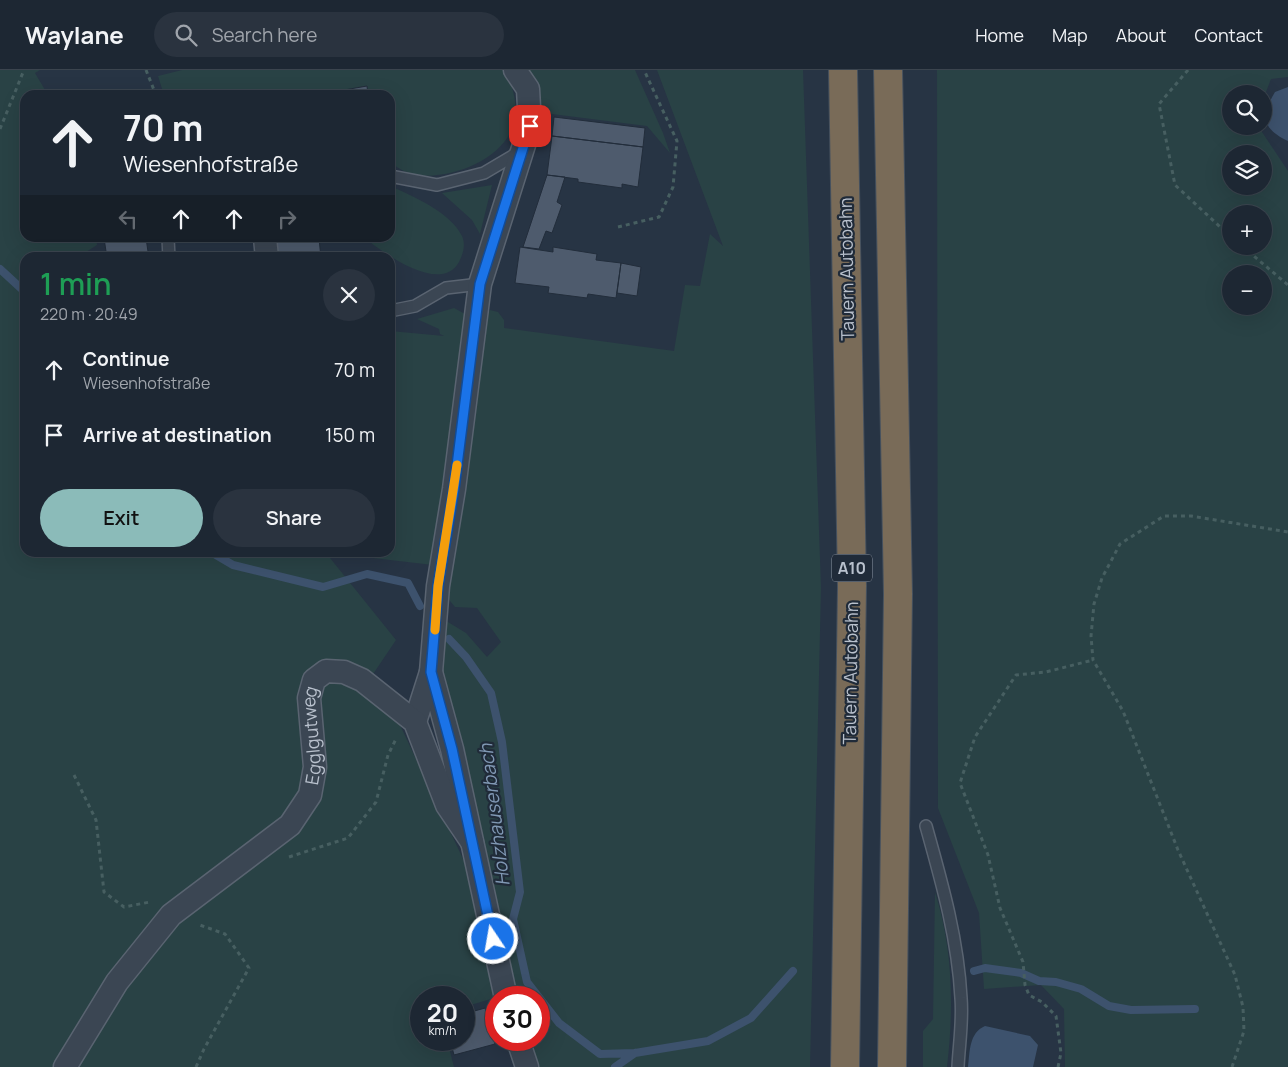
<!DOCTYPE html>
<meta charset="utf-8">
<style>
:root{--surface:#1d2733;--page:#2a333f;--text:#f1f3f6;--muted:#a0a5ac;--line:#3b444e;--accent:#8bbbb9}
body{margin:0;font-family:Manrope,sans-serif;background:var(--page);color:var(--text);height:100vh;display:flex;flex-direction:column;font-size:19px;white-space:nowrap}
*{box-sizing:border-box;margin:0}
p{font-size:16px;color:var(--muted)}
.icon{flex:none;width:28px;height:28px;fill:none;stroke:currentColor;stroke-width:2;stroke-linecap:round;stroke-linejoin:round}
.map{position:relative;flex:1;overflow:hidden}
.panel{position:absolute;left:20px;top:182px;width:375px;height:305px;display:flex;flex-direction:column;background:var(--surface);border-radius:15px;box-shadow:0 5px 20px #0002,0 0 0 1px var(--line)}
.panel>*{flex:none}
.banner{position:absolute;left:20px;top:20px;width:375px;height:152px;border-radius:15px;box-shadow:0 5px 20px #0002,0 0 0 1px var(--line);background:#1d2733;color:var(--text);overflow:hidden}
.controls{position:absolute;left:1222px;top:15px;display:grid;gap:10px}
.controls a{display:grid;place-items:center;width:50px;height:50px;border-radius:50%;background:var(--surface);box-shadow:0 5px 20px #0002,0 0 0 1px var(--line);font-size:25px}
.speed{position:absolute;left:410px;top:916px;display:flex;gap:10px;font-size:25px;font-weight:700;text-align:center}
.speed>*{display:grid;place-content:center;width:65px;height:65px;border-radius:50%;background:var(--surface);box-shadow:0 5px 20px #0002,0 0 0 1px var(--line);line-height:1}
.speed small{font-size:12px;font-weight:400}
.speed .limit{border:8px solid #d22;background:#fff;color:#111}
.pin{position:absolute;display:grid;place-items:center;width:42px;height:42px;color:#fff;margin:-21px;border-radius:10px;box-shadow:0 2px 8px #0006}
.me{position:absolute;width:55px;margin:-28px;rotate:348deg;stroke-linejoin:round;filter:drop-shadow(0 0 4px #0008)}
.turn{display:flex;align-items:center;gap:18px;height:105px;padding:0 20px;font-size:22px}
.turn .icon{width:65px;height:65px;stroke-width:2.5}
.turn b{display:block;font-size:35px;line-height:42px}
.lanes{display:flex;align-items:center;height:48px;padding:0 20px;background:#0003;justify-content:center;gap:25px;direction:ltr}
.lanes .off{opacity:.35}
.round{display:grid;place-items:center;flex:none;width:52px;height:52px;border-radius:26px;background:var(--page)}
.headline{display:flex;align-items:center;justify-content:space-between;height:85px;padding:0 20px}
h1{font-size:30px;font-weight:600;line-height:38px;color:#1e9e55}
.button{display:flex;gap:10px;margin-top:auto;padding:10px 20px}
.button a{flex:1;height:58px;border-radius:30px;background:var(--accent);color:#111;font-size:20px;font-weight:600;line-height:58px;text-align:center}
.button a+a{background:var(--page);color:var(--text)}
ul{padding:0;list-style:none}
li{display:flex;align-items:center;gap:15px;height:65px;padding:0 20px}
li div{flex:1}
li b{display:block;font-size:19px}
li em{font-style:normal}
header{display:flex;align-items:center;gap:30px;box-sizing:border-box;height:70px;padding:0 25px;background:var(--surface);border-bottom:1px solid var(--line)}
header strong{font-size:24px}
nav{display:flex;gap:28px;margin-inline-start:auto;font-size:18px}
.search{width:350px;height:45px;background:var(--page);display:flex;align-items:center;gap:12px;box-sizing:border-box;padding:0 18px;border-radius:28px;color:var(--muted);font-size:19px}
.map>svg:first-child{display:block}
.green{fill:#294245;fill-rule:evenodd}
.water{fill:#3d526d}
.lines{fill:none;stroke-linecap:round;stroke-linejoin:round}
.stream{stroke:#3d526d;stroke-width:8}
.building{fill:#4e5b6d;stroke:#222d3b}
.lane-casing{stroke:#5a6471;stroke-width:14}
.street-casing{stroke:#5a6471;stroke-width:25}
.highway-casing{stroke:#46515e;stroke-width:30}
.path{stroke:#475f61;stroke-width:3;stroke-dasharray:4 4;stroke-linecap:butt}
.lane{stroke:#3b4653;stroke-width:11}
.street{stroke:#3b4653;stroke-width:22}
.highway{stroke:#796b58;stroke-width:28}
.route-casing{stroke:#114b97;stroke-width:12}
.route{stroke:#1a73e8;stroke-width:9}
.slow{stroke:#f59e0b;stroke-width:9}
.labels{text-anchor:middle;stroke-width:4.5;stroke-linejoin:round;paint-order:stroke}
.shield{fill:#202b39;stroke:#8b94a1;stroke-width:1}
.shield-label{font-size:16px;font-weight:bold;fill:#b9c1cd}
.street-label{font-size:18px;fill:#b9c1cd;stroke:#202b39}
.water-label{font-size:19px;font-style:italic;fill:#8098b4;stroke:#202b39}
</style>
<header>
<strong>Waylane</strong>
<div class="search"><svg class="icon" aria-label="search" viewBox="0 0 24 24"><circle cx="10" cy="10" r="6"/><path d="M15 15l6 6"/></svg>Search here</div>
<nav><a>Home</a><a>Map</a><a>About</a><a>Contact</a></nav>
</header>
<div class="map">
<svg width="1288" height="997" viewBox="0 0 1288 997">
<rect width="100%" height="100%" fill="#273444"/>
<path class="green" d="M 0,0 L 40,0 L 35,3 L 48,25 L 25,25 L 25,168 L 96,168 L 97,175 L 78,187 L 25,188 L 25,482 L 326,483 L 396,570 L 361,622 L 400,655 L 464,791 L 494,928 L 464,937 L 464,928 L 421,928 L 421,970 L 447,970 L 454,997 L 0,997 Z
M 182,0 L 505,0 C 513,17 518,33 514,52 C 506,89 451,110 417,105 C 407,104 398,98 390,92 L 390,25 L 368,25 L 367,16 L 315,25 L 164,25 L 158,6 Z
M 523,0 L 635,0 L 663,63 L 670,83 L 647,56 L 544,43 L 538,34 Z
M 657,0 L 803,0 L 821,518 L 810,997 L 534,997 L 524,970 L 539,970 L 539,928 L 513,927 L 438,587 L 443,549 L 466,563 L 487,587 L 501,572 L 477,538 L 455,537 L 446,526 L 485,248 L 490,240 L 498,242 L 504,250 L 504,258 L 674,281 L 685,215 L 700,216 L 710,164 L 723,176 Z
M 937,0 L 1288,0 L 1288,7 L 1271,9 L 1264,27 L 1264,24 L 1231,24 L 1231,56 L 1258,56 L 1288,101 L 1288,997 L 1065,997 L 1064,939 L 1041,915 L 984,919 L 979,843 L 938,738 ZM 1231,84 L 1264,84 L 1264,116 L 1231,116 ZM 1231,144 L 1264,144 L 1264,176 L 1231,176 ZM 1231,204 L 1264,204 L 1264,236 L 1231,236 Z
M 492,115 L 480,164 L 472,150 L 442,123 Z
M 390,116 C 413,126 450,142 462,166 C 466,175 463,184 459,192 C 441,225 383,183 365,168 L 390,168 Z
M 454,238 L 465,244 L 433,495 L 330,483 L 390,482 L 390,261 L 444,266 L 440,264 L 439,259 L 417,249 Z
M 935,822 C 953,879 954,938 947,997 L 923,997 L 923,961 L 933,949 Z"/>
<path class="water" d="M 1288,17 L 1288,71 C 1261,58 1261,46 1275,22 Z
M 985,956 L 1030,966 L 1038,975 L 1033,997 L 968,997 C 970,981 969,963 985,956 Z"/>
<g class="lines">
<path class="stream" d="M 0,199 L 25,222
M 211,482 L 233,495 L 323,517 L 367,504 L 408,513 L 420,536
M 449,569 L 466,587 L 491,623 L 502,672 L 520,822 L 513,849 L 527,912 L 559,953 L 600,984 L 635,983 L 708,971 L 751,948 L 793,901
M 974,901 L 985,898 L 1021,903 L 1039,911 L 1056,912 L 1081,919 L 1109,936 L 1131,940 L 1195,939
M 615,997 L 635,983"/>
</g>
<path class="building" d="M 367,16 L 368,25 L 315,25 Z
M 554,47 L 645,58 L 643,77 L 552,66 Z
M 552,66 L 643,77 L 638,117 L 622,114 L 622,118 L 578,112 L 578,109 L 547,105 Z
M 547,105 L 565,107 L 557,132 L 562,135 L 552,163 L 546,161 L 539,179 L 523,177 Z
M 104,168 L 146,168 L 149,188 L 107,188 Z
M 273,168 L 319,168 L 321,188 L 277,188 Z
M 520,177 L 553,182 L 553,177 L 597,184 L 596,190 L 621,193 L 616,228 L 588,224 L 587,228 L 548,223 L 549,217 L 515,213 Z
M 621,193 L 641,197 L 637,226 L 617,223 Z
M 485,938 L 495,974 L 454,985 L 450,970 L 464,970 L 464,944 Z"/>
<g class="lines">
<defs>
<path id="lane" d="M 390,106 L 437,115 L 484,103 L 521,81
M 168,168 L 169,188
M 390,241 L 415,236 L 446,218 L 480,214
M 926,756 C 942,813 958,869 961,928 C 963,951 959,975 958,997"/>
<g id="street">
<path d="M 265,168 L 267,188"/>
<path d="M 431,602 L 452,679 L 506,928"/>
<path d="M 415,652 L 431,602 L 438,516 L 454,419 L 480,214 L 530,56 L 528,19 L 515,0"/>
<path d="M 518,970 L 527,997"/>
<path id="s1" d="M 65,997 L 117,912 L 171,845 L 290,755 L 310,725 L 315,697 L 309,628 L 314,610 L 326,601 L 344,602 L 362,610 L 415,652 L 447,735 L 472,772"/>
</g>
<path id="highway" d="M 843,0 L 852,516 L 845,997
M 888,0 L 898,524 L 892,997"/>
</defs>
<use href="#lane" class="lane-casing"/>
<use href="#street" class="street-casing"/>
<use href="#highway" class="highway-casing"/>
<path class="path" d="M 146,0 L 156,25
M 1188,0 L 1159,34 L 1175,115 L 1231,167
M 0,59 L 24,0
M 618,157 L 659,147 L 673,117 L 677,71 L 644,0
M 1242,176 L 1288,215
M 74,705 L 96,750 L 104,822 L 124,837 L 150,832
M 289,787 L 348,768 L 376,732 L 388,685 L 396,669
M 196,997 L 204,979 L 249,898 L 225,864 L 197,854
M 1058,997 L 1061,983 L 1056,946 L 1042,932 L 1029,925 L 1025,915 L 1023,892 L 1000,838 L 988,785 L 960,713 L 975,667 L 1016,605 L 1046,602 L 1093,590
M 1232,997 L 1244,961 L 1243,937 L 1235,905 L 1178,780 L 1123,641 L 1093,590 L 1091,566 L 1094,534 L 1102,508 L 1120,474 L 1164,446 L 1191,446 L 1288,462"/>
<use href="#lane" class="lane"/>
<use href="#street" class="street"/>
<use href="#highway" class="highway"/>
</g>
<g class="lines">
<defs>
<path id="route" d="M 493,869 L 452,679 L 431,602 L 438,516 L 454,419 L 480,214 L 530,56"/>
</defs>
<use href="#route" class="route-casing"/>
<use href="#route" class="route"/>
<path class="slow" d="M 435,560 L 438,516 L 457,395"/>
</g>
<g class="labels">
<rect class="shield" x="832" y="484.5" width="40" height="27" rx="4"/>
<g class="shield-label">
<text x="852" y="504">A10</text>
</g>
<g class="street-label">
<text transform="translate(847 199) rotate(-91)" y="6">Tauern Autobahn</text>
<text transform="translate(851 603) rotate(-89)" y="6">Tauern Autobahn</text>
<text dy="6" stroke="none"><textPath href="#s1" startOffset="431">Egglgutweg</textPath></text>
</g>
<g class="water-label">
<text transform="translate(494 745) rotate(-97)" y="7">Holzhauserbach</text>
</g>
</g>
</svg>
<div class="controls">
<a><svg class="icon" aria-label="search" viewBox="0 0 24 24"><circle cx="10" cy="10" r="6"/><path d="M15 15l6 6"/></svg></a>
<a><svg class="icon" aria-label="layers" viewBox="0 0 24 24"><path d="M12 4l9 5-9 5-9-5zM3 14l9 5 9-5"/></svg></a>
<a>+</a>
<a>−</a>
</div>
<div class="speed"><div>20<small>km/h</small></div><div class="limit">30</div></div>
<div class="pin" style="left:530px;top:56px;background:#d93025"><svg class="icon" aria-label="arrive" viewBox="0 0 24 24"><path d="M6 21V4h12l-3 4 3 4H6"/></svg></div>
<svg class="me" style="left:493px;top:869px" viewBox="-20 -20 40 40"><circle r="17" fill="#1a73e8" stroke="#fff" stroke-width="3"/><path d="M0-11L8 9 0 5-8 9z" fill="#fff"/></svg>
<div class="banner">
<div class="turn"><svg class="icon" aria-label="ahead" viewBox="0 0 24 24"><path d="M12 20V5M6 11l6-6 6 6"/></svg><div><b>70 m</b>Wiesenhofstraße</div></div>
<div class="lanes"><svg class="icon off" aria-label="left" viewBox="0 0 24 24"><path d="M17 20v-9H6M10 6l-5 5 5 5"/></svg><svg class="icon" aria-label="ahead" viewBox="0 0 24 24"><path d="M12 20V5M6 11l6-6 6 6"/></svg><svg class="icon" aria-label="ahead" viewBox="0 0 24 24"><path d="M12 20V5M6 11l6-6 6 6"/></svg><svg class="icon off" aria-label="right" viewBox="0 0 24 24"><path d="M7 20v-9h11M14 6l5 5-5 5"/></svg></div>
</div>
<section class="panel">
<div class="headline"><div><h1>1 min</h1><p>220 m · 20:49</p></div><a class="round"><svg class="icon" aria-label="close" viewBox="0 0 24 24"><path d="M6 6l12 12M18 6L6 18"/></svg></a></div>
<ul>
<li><svg class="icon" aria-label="ahead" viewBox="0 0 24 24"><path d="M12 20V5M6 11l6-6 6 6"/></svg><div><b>Continue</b><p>Wiesenhofstraße</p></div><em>70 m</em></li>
<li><svg class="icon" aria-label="arrive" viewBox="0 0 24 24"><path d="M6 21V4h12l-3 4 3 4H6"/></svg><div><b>Arrive at destination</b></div><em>150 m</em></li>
</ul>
<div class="button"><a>Exit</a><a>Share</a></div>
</section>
</div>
